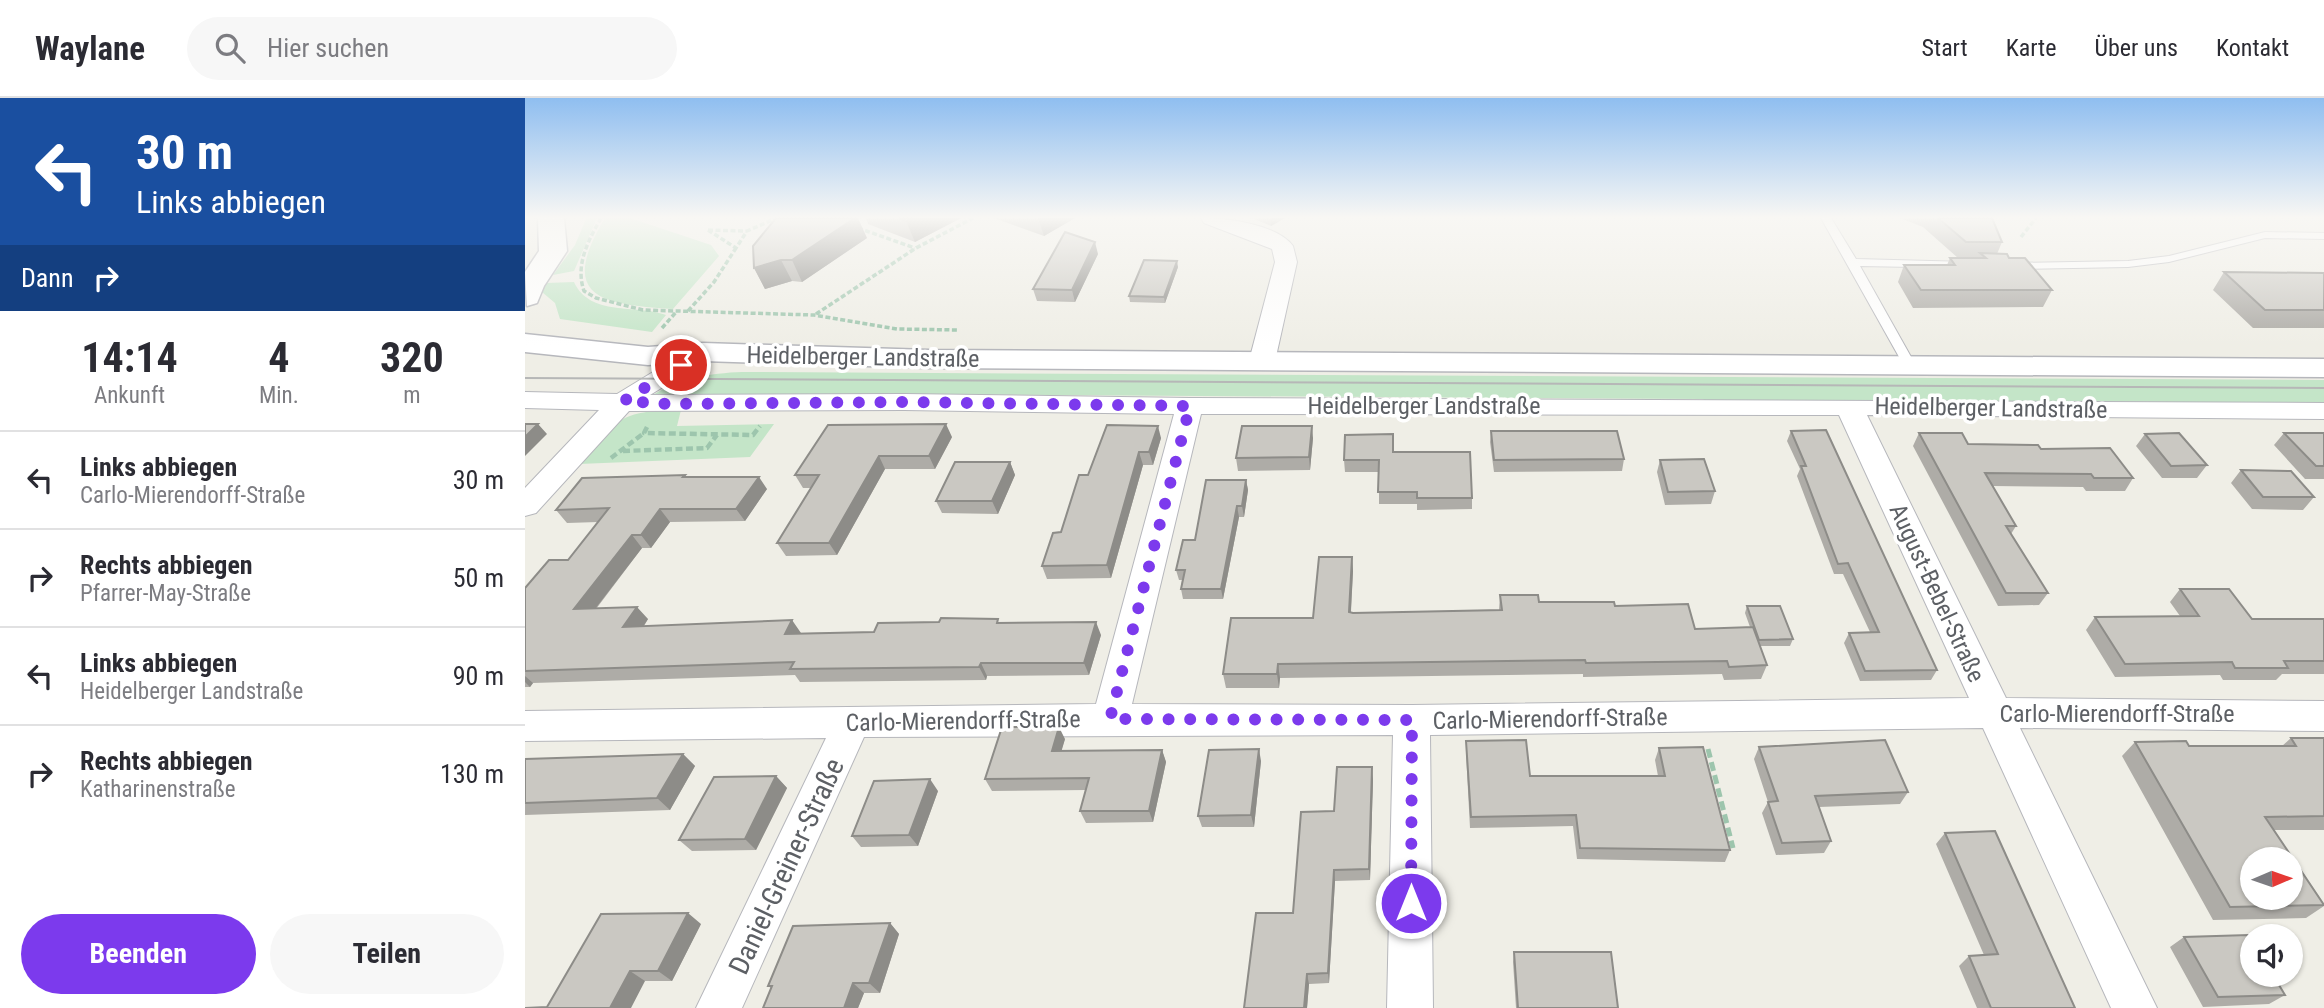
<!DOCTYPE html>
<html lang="de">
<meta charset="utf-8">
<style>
:root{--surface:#fff;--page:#f7f7f7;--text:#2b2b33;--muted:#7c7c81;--line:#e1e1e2;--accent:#7c3aed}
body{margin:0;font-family:"Roboto Condensed",sans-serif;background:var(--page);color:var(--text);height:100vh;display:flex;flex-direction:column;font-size:26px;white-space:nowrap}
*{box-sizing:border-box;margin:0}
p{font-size:23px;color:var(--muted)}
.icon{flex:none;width:38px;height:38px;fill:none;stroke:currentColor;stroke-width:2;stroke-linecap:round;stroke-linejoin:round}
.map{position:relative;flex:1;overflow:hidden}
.side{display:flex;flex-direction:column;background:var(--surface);width:525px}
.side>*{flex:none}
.guide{background:#1a4fa0;color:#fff;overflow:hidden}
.needle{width:46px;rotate:88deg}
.fabs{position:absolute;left:1715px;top:749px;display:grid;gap:14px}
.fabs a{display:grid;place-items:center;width:63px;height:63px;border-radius:50%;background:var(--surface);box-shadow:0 2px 5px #0004;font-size:35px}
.pin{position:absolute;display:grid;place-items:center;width:60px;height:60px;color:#fff;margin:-30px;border:4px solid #fff;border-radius:50%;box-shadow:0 2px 7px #0007}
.me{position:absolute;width:77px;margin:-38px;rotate:0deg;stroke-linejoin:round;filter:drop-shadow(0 0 5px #0008)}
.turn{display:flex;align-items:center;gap:24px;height:147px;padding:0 21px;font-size:32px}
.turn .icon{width:91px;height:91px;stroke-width:2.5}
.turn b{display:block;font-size:49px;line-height:60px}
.then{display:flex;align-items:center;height:66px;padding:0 21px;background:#0003;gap:14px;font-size:26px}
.eta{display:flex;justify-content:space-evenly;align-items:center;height:119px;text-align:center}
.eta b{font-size:42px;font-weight:700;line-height:49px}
.primary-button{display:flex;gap:14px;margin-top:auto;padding:14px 21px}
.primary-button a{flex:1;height:80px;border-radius:42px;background:var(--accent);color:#fff;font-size:28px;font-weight:700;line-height:80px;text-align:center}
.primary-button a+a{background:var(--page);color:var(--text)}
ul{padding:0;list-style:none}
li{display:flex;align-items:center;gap:21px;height:98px;padding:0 21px;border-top:2px solid var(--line)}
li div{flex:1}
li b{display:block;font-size:26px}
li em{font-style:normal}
header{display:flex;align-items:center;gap:42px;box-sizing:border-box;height:98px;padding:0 35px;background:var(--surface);border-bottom:2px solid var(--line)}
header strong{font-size:33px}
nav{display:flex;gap:38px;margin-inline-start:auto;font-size:24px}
.search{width:490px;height:63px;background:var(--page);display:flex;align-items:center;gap:18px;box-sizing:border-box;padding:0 24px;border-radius:38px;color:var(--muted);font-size:26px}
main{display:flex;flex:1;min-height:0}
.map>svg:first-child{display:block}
.green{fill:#c4e5c8}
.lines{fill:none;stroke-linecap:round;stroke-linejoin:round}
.service-casing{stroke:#b6b7bc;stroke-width:2}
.minor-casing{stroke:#b6b7bc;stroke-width:2}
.tertiary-casing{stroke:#b6b7bc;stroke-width:3}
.path-far2{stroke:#9dc5ad;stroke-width:3.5;stroke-dasharray:5 2.5;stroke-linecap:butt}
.path-far1{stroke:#9dc5ad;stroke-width:4.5;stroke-dasharray:7 3.5;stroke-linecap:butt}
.path{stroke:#9dc5ad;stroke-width:5;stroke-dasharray:9 4.5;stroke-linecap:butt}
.service{fill:#fff;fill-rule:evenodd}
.minor{fill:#fff;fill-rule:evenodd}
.tertiary{fill:#fff;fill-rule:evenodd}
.tram{stroke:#b6b7b7;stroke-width:2}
.wall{fill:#aeaca7}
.shaded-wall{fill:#8d8c88}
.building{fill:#cac8c2;stroke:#8d8c88;stroke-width:2;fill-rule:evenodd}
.route{stroke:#7c3aed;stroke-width:12;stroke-dasharray:0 21.6}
.labels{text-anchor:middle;stroke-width:7;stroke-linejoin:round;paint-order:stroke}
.street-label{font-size:24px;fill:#5d6065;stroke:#fff}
.near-street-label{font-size:28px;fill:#5d6065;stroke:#fff}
</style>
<header>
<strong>Waylane</strong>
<div class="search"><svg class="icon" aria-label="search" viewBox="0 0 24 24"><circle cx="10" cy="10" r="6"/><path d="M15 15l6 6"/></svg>Hier suchen</div>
<nav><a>Start</a><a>Karte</a><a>Über uns</a><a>Kontakt</a></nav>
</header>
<main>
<section class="side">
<div class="guide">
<div class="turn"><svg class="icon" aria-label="left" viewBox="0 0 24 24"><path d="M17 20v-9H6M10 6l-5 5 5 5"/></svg><div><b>30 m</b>Links abbiegen</div></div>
<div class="then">Dann<svg class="icon" aria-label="right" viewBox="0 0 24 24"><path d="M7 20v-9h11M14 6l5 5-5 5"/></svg></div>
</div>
<div class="eta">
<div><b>14:14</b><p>Ankunft</p></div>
<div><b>4</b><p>Min.</p></div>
<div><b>320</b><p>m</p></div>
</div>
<ul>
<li><svg class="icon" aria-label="left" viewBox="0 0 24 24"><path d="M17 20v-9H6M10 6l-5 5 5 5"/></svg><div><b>Links abbiegen</b><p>Carlo-Mierendorff-Straße</p></div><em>30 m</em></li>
<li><svg class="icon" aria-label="right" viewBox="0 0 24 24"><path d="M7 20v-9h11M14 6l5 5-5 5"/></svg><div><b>Rechts abbiegen</b><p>Pfarrer-May-Straße</p></div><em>50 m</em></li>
<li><svg class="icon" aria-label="left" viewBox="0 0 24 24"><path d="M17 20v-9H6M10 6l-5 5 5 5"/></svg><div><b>Links abbiegen</b><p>Heidelberger Landstraße</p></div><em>90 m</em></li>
<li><svg class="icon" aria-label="right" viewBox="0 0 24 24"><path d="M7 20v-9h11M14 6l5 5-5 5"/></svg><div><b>Rechts abbiegen</b><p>Katharinenstraße</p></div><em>130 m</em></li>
</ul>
<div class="primary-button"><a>Beenden</a><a>Teilen</a></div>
</section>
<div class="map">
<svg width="1799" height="910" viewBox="0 0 1799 910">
<rect width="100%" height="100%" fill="#efeee6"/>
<path class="green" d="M 72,120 L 49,173 L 28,177 L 50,147 L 61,121 Z
M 80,120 L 105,120 L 186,147 L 194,158 L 148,211 C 78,206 31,201 80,120 Z
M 49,184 C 65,219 111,206 141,217 L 127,234 L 35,221 L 30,205 L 17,194 L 21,185 Z
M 217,274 L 1799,282 L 1799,305 L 1520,303 L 1517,307 L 1185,305 L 1177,301 L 355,296 L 345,300 L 125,299 C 151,281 186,275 217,274 Z
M 156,312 L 152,328 L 249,326 L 225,359 L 54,366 C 95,320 92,313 156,312 Z"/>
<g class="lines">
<defs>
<path id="service" d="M 1296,120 L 1306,120 L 1331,161 L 1444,164 L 1450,167 L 1444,170 L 1335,168 L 1390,266 L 1389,269 L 1379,269 L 1378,266 Z
M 1740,134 L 1799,135 L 1799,141 L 1740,140 L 1644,164 L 1603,169 L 1487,171 L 1481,168 L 1487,165 L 1603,163 L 1644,158 Z"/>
<path id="minor" d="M 676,120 C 701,120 752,126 768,148 L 772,164 L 750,263 L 746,268 L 737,271 L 728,268 L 724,263 L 750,164 L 747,151 L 679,125 Z
M 178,246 L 187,249 L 191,254 L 187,259 L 125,297 L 379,296 L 665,300 L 1799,305 L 1799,321 L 1342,317 L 1481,600 L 1799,603 L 1799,633 L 1495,630 L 1632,910 L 1586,910 L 1458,630 L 905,637 L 908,910 L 862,910 L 868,637 L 339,639 L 217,910 L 171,910 L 301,640 L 0,643 L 0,613 L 571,606 L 649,316 L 379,312 L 104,313 L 11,415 L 0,418 L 0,390 L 74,312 L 0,310 L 0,294 L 92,296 L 169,249 ZM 676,316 L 1314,317 L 1444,600 L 887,607 L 607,606 Z"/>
<path id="tertiary" d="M 13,120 L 39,120 L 42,153 L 19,188 L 12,205 L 2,208 L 0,174 L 14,153 Z
M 0,236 L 123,249 L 178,245 L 404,252 L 1799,261 L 1799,279 L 404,270 L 178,263 L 123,267 L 0,254 Z"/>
</defs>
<use href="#service" class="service-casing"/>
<use href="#minor" class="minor-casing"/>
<use href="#tertiary" class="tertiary-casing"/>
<path class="path-far2" d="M 76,120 C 63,143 50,167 59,193 L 71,200 L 118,212 L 289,217 L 372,231 L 432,232
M 333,130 L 390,150
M 183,132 L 211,150 L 222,133 L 252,120
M 183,132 L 222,133
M 1496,139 L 1511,120
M 163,213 L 189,184 L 211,150
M 291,216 L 391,150 L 448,120
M 137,230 L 152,213"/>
<path class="path-far1" d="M 122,329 L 119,335 L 228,337 L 235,328
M 98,353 L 182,350 L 192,337
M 86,360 L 119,335"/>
<path class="path" d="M 1183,651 L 1208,750"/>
<use href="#service" class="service"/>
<use href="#minor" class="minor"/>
<use href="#tertiary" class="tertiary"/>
<path class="tram" d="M 0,280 L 1799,290"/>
</g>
<path class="wall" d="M 341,120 L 436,120 L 390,144 L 343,126 Z
M 469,120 L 550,120 L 519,138 Z
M 727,120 L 760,120 L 746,128 Z
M 1375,120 L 1467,120 L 1477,144 L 1472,156 L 1484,160 L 1527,192 L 1518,209 L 1388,210 L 1373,184 L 1379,167 L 1422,167 L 1425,160 L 1433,160 L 1398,129 Z
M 342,140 L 277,184 L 267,183 L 240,191 L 229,170 L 228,148 Z
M 573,156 L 550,204 L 512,203 L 508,191 Z
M 653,169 L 640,205 L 605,204 L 604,198 Z
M 1699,174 L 1799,175 L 1799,230 L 1728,230 L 1688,192 Z
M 966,333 L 1099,361 L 1097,373 L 969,374 L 965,344 Z
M 1266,333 L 1412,572 L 1406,582 L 1335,583 L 1319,545 L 1324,535 L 1345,534 L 1318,476 L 1309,476 L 1272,378 L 1275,371 L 1262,343 Z
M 1394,335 L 1443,346 L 1516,351 L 1608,380 L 1600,393 L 1561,393 L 1558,389 L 1468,388 L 1491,428 L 1486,436 L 1523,495 L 1514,507 L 1473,508 L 1388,348 Z
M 1759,335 L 1799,335 L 1799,381 L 1780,381 L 1749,347 Z
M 1620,336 L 1682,367 L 1672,380 L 1637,380 L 1611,348 Z
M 427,339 L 410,371 L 360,371 L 312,457 L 261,458 L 252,445 L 286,390 L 278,390 L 270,377 Z
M 636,340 L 628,367 L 618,367 L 586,480 L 522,481 L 517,468 L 536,434 L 563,377 Z
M 788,340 L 785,372 L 713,373 L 711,360 Z
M 868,354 L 947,400 L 947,411 L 892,412 L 892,406 L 854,406 L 854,374 L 820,374 L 819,362 Z
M 1135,362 L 1190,393 L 1186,406 L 1140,407 L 1132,374 Z
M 485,364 L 490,377 L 473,416 L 417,415 L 411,403 Z
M 1716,372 L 1789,399 L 1778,412 L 1727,411 L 1706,385 Z
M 160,377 L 162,379 L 242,391 L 220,423 L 145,424 L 126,450 L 117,450 L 71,511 L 123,521 L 119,528 L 276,535 L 349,534 L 475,525 L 576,537 L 564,577 L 462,578 L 461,582 L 275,584 L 270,577 L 8,585 L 5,589 L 0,589 L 0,490 L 43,462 L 73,424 L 42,425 L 31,412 Z
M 721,382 L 723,392 L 719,419 L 714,419 L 698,501 L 658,501 L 656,491 L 657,482 L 654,482 L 651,472 L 670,442 Z
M 827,459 L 828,473 L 826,514 L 828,515 L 974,512 L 975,497 L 1014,504 L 1090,508 L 1170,531 L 1225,529 L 1220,515 L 1222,508 L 1268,541 L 1265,548 L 1235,548 L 1242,567 L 1236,581 L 1199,582 L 1197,576 L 1058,579 L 1058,576 L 755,580 L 754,590 L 701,590 L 698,576 L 788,520 Z
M 1655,491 L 1727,521 L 1799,521 L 1799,576 L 1757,576 L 1751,582 L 1698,582 L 1695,577 L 1590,579 L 1561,532 L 1570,519 L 1655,518 L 1645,504 Z
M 1766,640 L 1799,640 L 1799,732 L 1749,732 L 1799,806 L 1799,808 L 1781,820 L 1688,822 L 1597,658 L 1610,644 L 1664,648 L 1757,648 Z
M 540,641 L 536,653 L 637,652 L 641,664 L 628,724 L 561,725 L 555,713 L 561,692 L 467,693 L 460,681 Z
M 941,643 L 1005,678 L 1133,678 L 1130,662 L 1134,650 L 1205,752 L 1200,764 L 1052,761 L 1048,728 L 945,730 L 941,655 Z
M 1234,649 L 1383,694 L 1375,706 L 1294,709 L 1306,743 L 1299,755 L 1251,757 L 1237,715 L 1243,704 L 1229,661 Z
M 158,656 L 170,668 L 145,712 L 0,717 L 0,661 Z
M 736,663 L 729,729 L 677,729 L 673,718 Z
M 251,678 L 262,690 L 231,752 L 167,753 L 154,742 Z
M 848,681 L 845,782 L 810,783 L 804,885 L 784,886 L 782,910 L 719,910 L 768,815 L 809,713 Z
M 413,693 L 393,748 L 336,749 L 327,738 Z
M 1420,735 L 1550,910 L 1452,910 L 1434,868 L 1444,858 L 1459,857 L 1411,746 Z
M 365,825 L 374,836 L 355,895 L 339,895 L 333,910 L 238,910 L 246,890 L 243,888 Z
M 176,826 L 147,883 L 120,883 L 22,909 Z
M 1659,839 L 1760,897 L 1744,906 L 1678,909 L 1645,849 Z
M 989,854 L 1093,910 L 991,910 L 988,864 Z"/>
<path class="shaded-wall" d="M 330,120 L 333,120 L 342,140 L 277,184 L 267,162 Z
M 387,120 L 436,120 L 390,144 L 381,123 Z
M 513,120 L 550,120 L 519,138 Z
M 748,120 L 760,120 L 746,128 L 745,122 Z
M 570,144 L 573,156 L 550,204 L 547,192 Z
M 256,162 L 267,183 L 240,191 L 229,170 Z
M 652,163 L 653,169 L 640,205 L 639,199 Z
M 13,326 L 22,336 L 0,358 L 0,339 Z
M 421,326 L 427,339 L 410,371 L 404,358 Z
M 633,328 L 636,340 L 628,367 L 624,354 Z
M 787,328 L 788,340 L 785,372 L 784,359 Z
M 614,354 L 618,367 L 586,480 L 582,467 Z
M 354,358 L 360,371 L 312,457 L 304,445 Z
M 485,364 L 490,377 L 473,416 L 467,403 Z
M 234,379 L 242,391 L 220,423 L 211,411 Z
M 721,382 L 723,392 L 719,419 L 717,408 Z
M 712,408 L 714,419 L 698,501 L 696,491 Z
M 135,411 L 145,424 L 126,450 L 116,437 Z
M 107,437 L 117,450 L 60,524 L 49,511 Z
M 827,459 L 828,473 L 825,528 L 824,514 Z
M 112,509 L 123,521 L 110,541 L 98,529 Z
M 267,522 L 276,535 L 269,548 L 260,536 Z
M 571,524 L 576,537 L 564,577 L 559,565 Z
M 456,565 L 462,578 L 461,582 L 454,569 Z
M 753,566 L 755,580 L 754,590 L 752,576 Z
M 0,578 L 8,585 L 5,589 L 0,584 Z
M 534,629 L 540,641 L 533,665 L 527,653 Z
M 734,651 L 736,663 L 729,729 L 726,717 Z
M 637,652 L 641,664 L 628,724 L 624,713 Z
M 158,656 L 170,668 L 145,712 L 132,700 Z
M 847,669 L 848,681 L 845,782 L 844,771 Z
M 251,678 L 262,690 L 231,752 L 220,741 Z
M 405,681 L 413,693 L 393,748 L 384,737 Z
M 809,772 L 810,783 L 804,885 L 803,875 Z
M 163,815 L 176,826 L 147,883 L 133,873 Z
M 365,825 L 374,836 L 355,895 L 344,885 Z
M 105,873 L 120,883 L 106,910 L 85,910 Z
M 782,876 L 784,886 L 782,910 L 779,910 Z
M 328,885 L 339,895 L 333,910 L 319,910 Z"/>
<path class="building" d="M 251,120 L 330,120 L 267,162 L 256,162 L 229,170 L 228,148 Z
M 374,120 L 387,120 L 381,123 Z
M 1413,120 L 1467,120 L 1477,144 L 1441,144 Z
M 540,134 L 570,144 L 547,192 L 508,191 Z
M 1455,155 L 1482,156 L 1484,160 L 1500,160 L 1527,192 L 1396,192 L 1379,167 L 1430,167 L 1425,160 L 1461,160 Z
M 619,162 L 652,163 L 639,199 L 604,198 Z
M 1699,174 L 1799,175 L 1799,212 L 1740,212 Z
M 0,326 L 13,326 L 0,339 Z
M 421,326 L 404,358 L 354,358 L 304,445 L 252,445 L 294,377 L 270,377 L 303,327 Z
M 582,327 L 633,328 L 624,354 L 614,354 L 582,467 L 517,468 L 528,435 L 536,434 L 554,377 L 563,377 Z
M 717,328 L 787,328 L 784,359 L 711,360 Z
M 1301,332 L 1412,572 L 1340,573 L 1324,535 L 1354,534 L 1323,465 L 1313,466 L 1276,368 L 1281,368 L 1266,333 Z
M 966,333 L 1092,333 L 1099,361 L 969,362 Z
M 1394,335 L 1437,335 L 1443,346 L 1513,347 L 1516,351 L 1585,350 L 1608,380 L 1569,380 L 1566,376 L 1460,375 L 1491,428 L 1481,428 L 1523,495 L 1481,495 Z
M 1654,335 L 1682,367 L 1646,368 L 1620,336 Z
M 1759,335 L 1799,335 L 1799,368 L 1791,368 Z
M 868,336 L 868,354 L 945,354 L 947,400 L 892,400 L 892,394 L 853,394 L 854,362 L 819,362 L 820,337 Z
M 1179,361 L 1190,393 L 1143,394 L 1135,362 Z
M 430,364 L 485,364 L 467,403 L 411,403 Z
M 1716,372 L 1766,373 L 1789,399 L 1738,399 Z
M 160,377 L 158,379 L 234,379 L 211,411 L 135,411 L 116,437 L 107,437 L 49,511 L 112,509 L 98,529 L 267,522 L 260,536 L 349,534 L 353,525 L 414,524 L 416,520 L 473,521 L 472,525 L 571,524 L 559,565 L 456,565 L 454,569 L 265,571 L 269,564 L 0,573 L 0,490 L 24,462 L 43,462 L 84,410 L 31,412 L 57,380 Z
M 681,382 L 721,382 L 717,408 L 712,408 L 696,491 L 656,491 L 660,472 L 651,472 L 658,442 L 670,442 Z
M 794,459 L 827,459 L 824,514 L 828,515 L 977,512 L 975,497 L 1013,497 L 1014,504 L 1089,504 L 1090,508 L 1163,506 L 1170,531 L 1228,529 L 1242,567 L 1204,569 L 1202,563 L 1061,565 L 1060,562 L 753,566 L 752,576 L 698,576 L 706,520 L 788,520 Z
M 1655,491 L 1704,491 L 1727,521 L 1799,521 L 1799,563 L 1759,563 L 1763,570 L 1710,570 L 1707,564 L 1600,566 L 1570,519 L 1674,518 Z
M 1222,508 L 1255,508 L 1268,541 L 1234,542 Z
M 477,629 L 534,629 L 527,653 L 637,652 L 624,713 L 555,713 L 564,680 L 460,681 Z
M 1766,640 L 1799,640 L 1799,718 L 1740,719 L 1799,807 L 1705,809 L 1610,644 L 1661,643 L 1664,648 L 1771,648 ZM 1727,761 L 1766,761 L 1766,800 L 1727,800 Z
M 1001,642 L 1005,678 L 1140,678 L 1134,650 L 1178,649 L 1205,752 L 1055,750 L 1051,717 L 946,719 L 941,643 Z
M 1360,642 L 1383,694 L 1290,698 L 1306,743 L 1257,745 L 1243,704 L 1253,703 L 1234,649 Z
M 734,651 L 726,717 L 673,718 L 684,652 Z
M 158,656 L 132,700 L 0,705 L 0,661 Z
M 812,669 L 847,669 L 844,771 L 809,772 L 803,875 L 782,876 L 779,910 L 719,910 L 731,815 L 768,815 L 776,714 L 809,713 Z
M 251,678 L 220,741 L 154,742 L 189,679 Z
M 405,681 L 384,737 L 327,738 L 349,683 Z
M 1470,733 L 1550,910 L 1466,910 L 1444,858 L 1473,856 L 1420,735 Z
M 163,815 L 133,873 L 105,873 L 85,910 L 0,910 L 22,909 L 76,816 Z
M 365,825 L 344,885 L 328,885 L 319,910 L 238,910 L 247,888 L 243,888 L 268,828 Z
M 1724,837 L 1727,842 L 1727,877 L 1748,877 L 1760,897 L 1693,899 L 1659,839 Z
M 989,854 L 1086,854 L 1093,910 L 993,910 Z"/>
<linearGradient id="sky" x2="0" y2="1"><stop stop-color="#8fbef0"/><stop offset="0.48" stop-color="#f8f7f4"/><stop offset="1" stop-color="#f8f7f4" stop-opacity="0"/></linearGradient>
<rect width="1799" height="248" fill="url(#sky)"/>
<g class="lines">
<path class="route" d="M 156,267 L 99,303 L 142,306 L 379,304 L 665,308 L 585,621 L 887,622 L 886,805"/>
</g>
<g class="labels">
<g class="street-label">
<text transform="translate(338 259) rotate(1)" y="8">Heidelberger Landstraße</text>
<text x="899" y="316">Heidelberger Landstraße</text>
<text transform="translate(1466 310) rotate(1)" y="8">Heidelberger Landstraße</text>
<text transform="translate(1412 495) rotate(65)" y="8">August-Bebel-Straße</text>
<text x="1592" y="624">Carlo-Mierendorff-Straße</text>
<text transform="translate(1025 621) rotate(-1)" y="8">Carlo-Mierendorff-Straße</text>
<text transform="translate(438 623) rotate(-1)" y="8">Carlo-Mierendorff-Straße</text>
</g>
<g class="near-street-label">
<text transform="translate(261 768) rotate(-65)" y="10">Daniel-Greiner-Straße</text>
</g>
</g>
</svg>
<div class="fabs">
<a><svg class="needle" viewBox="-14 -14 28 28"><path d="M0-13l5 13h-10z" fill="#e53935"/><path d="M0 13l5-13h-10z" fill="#7c7c81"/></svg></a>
<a><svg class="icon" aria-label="sound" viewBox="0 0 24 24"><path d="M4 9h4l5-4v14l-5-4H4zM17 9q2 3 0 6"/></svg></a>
</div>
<div class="pin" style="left:156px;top:267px;background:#d93025"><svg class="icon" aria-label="arrive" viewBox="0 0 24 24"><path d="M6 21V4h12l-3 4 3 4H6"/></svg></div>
<svg class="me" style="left:886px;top:805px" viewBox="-20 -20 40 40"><circle r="17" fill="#7c3aed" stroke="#fff" stroke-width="3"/><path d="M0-11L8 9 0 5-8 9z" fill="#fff"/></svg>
</div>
</main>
